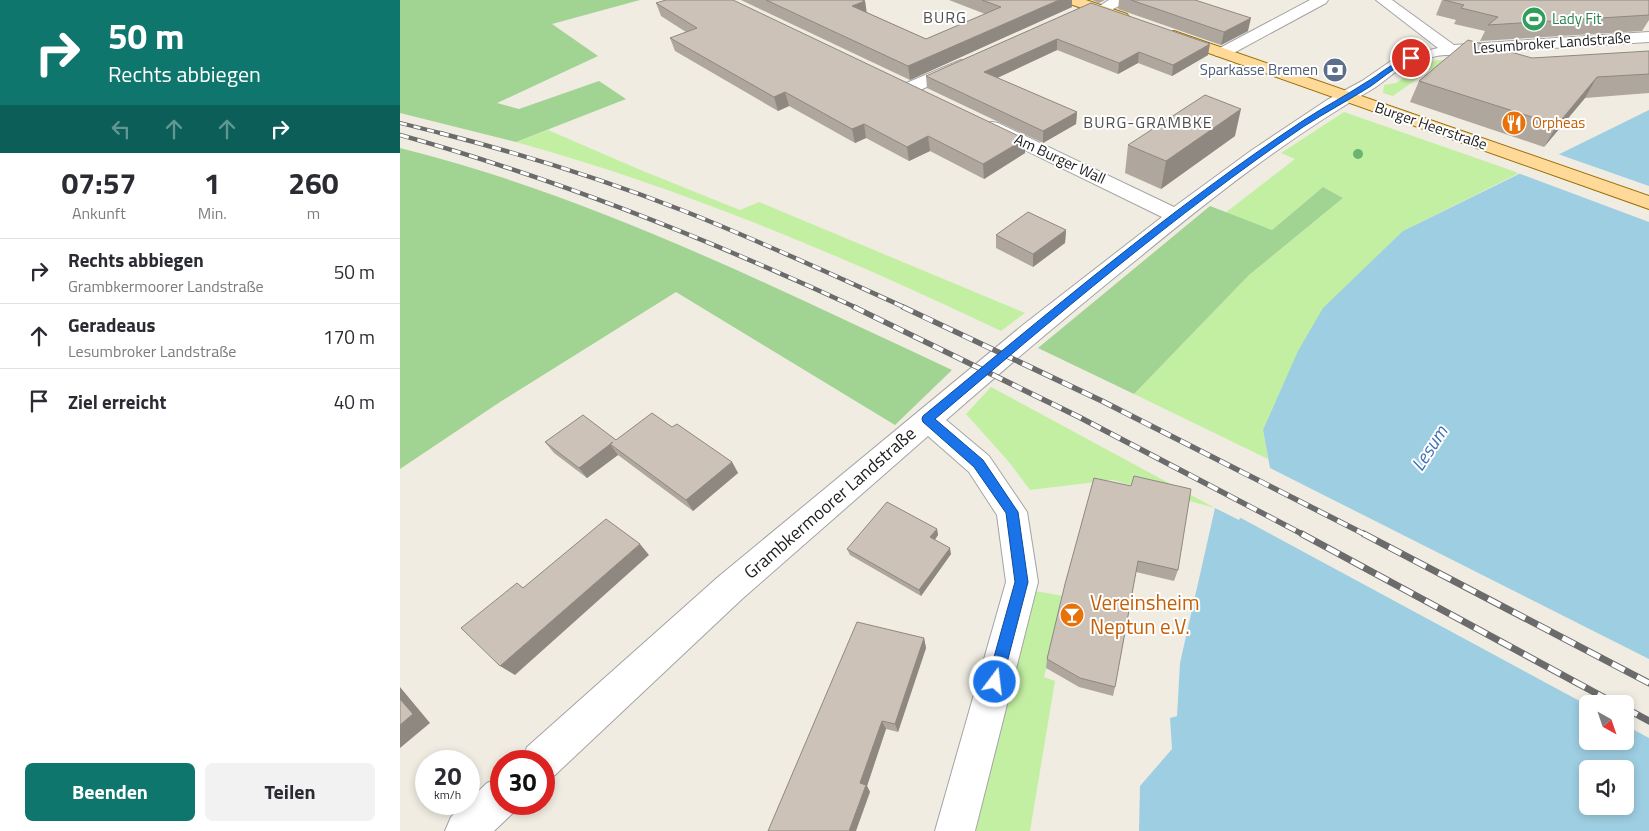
<!DOCTYPE html>
<html lang="de">
<meta charset="utf-8">
<style>
:root{--surface:#fff;--page:#f2f2f3;--text:#2b2b33;--muted:#7c7c81;--line:#e1e1e2;--accent:#0f766e}
body{margin:0;font-family:"Titillium Web",sans-serif;background:var(--page);color:var(--text);height:100vh;display:flex;flex-direction:column;font-size:19px;white-space:nowrap}
*{box-sizing:border-box;margin:0}
p{font-size:16px;color:var(--muted)}
.icon{flex:none;width:28px;height:28px;fill:none;stroke:currentColor;stroke-width:2;stroke-linecap:round;stroke-linejoin:round}
.map{position:relative;flex:1;overflow:hidden}
.sheet{display:flex;flex-direction:column;background:var(--surface);width:400px}
.sheet>*{flex:none}
.banner{background:#0f766e;color:#fff;overflow:hidden}
.needle{width:32px;rotate:140deg}
.fabs{position:absolute;left:1179px;top:695px;display:grid;gap:10px}
.fabs a{display:grid;place-items:center;width:55px;height:55px;border-radius:8px;background:var(--surface);box-shadow:0 2px 8px #0003;font-size:25px}
.speed{position:absolute;left:15px;top:750px;display:flex;gap:10px;font-size:25px;font-weight:700;text-align:center}
.speed>*{display:grid;place-content:center;width:65px;height:65px;border-radius:50%;background:var(--surface);box-shadow:0 2px 8px #0003;line-height:1}
.speed small{font-size:12px;font-weight:400}
.speed .limit{border:8px solid #d22;background:#fff;color:#111}
.pin{position:absolute;display:grid;place-items:center;width:42px;height:42px;color:#fff;margin:-21px;border:2px solid #fff;border-radius:50%;box-shadow:0 1px 5px #0007}
.me{position:absolute;width:55px;margin:-28px;rotate:15deg;stroke-linejoin:round;filter:drop-shadow(0 0 4px #0008)}
.turn{display:flex;align-items:center;gap:18px;height:105px;padding:0 25px;font-size:22px}
.turn .icon{width:65px;height:65px;stroke-width:2.5}
.turn b{display:block;font-size:35px;line-height:42px}
.lanes{display:flex;align-items:center;height:48px;padding:0 25px;background:#0003;justify-content:center;gap:25px;direction:ltr}
.lanes .off{opacity:.35}
.eta{display:flex;justify-content:space-evenly;align-items:center;height:85px;text-align:center}
.eta b{font-size:30px;font-weight:700;line-height:35px}
.cta{display:flex;gap:10px;margin-top:auto;padding:10px 25px}
.cta a{flex:1;height:58px;border-radius:8px;background:var(--accent);color:#fff;font-size:20px;font-weight:700;line-height:58px;text-align:center}
.cta a+a{background:var(--page);color:var(--text)}
ul{padding:0;list-style:none}
li{display:flex;align-items:center;gap:15px;height:65px;padding:0 25px;border-top:1px solid var(--line)}
li div{flex:1}
li b{display:block;font-size:19px}
li em{font-style:normal}
main{display:flex;flex:1;min-height:0}
.map>svg:first-child{display:block}
.grass{fill:#c3efa2}
.forest{fill:#a1d392}
.water{fill:#9ecee2;fill-rule:evenodd}
.pier{fill:#f0ece2}
.lines{fill:none;stroke-linecap:round;stroke-linejoin:round}
.minor-casing{stroke:#a4a4a4;stroke-width:2}
.major-casing{stroke:#976e00;stroke-width:2}
.minor{fill:#fff;fill-rule:evenodd}
.major{fill:#ffd998;fill-rule:evenodd}
.rail-far3-casing{stroke:#6b6b6b;stroke-width:4}
.rail-far2-casing{stroke:#6b6b6b;stroke-width:4.5}
.rail-far1-casing{stroke:#6b6b6b;stroke-width:5.5}
.rail-casing{stroke:#6b6b6b;stroke-width:7}
.rail-far3{stroke:#fff;stroke-width:2.5;stroke-dasharray:7;stroke-linecap:butt}
.rail-far2{stroke:#fff;stroke-width:3;stroke-dasharray:9;stroke-linecap:butt}
.rail-far1{stroke:#fff;stroke-width:4;stroke-dasharray:11;stroke-linecap:butt}
.rail{stroke:#fff;stroke-width:5;stroke-dasharray:14;stroke-linecap:butt}
.tree{fill:#6cb471}
.wall{fill:#afa79e}
.shaded-wall{fill:#8f8881}
.building{fill:#ccc2b8;stroke:#8f8881}
.route{fill:#1a73e8;stroke:#114b97}
.labels{text-anchor:middle;stroke-width:4;stroke-linejoin:round;paint-order:stroke}
.far-leisure-label{font-size:15px;fill:#27864d;stroke:#fff;text-anchor:start}
.far-street-label{font-size:15px;fill:#1d1d1d;stroke:#fff}
.far-service-label{font-size:15px;fill:#4e5e75;stroke:#fff;text-anchor:end}
.far-food-label{font-size:15px;fill:#c56008;stroke:#fff;text-anchor:start}
.far-neighbourhood-label{font-size:16px;letter-spacing:1px;fill:#505050;stroke:#fff}
.far-quarter-label{font-size:16px;letter-spacing:1px;fill:#505050;stroke:#fff}
.street-label{font-size:18px;fill:#1d1d1d;stroke:#fff}
.water-label{font-size:19px;font-style:italic;fill:#4074b7;stroke:#fff}
.near-food-label{font-size:21px;fill:#c56008;stroke:#fff;text-anchor:start}
</style>
<main>
<section class="sheet">
<div class="banner">
<div class="turn"><svg class="icon" aria-label="right" viewBox="0 0 24 24"><path d="M7 20v-9h11M14 6l5 5-5 5"/></svg><div><b>50 m</b>Rechts abbiegen</div></div>
<div class="lanes"><svg class="icon off" aria-label="left" viewBox="0 0 24 24"><path d="M17 20v-9H6M10 6l-5 5 5 5"/></svg><svg class="icon off" aria-label="ahead" viewBox="0 0 24 24"><path d="M12 20V5M6 11l6-6 6 6"/></svg><svg class="icon off" aria-label="ahead" viewBox="0 0 24 24"><path d="M12 20V5M6 11l6-6 6 6"/></svg><svg class="icon" aria-label="right" viewBox="0 0 24 24"><path d="M7 20v-9h11M14 6l5 5-5 5"/></svg></div>
</div>
<div class="eta">
<div><b>07:57</b><p>Ankunft</p></div>
<div><b>1</b><p>Min.</p></div>
<div><b>260</b><p>m</p></div>
</div>
<ul>
<li><svg class="icon" aria-label="right" viewBox="0 0 24 24"><path d="M7 20v-9h11M14 6l5 5-5 5"/></svg><div><b>Rechts abbiegen</b><p>Grambkermoorer Landstraße</p></div><em>50 m</em></li>
<li><svg class="icon" aria-label="ahead" viewBox="0 0 24 24"><path d="M12 20V5M6 11l6-6 6 6"/></svg><div><b>Geradeaus</b><p>Lesumbroker Landstraße</p></div><em>170 m</em></li>
<li><svg class="icon" aria-label="arrive" viewBox="0 0 24 24"><path d="M6 21V4h12l-3 4 3 4H6"/></svg><div><b>Ziel erreicht</b></div><em>40 m</em></li>
</ul>
<div class="cta"><a>Beenden</a><a>Teilen</a></div>
</section>
<div class="map">
<svg width="1249" height="831" viewBox="0 0 1249 831">
<rect width="100%" height="100%" fill="#f0ece2"/>
<path class="grass" d="M 1043,60 L 1052,62 L 1028,71 L 993,96 L 983,93 L 984,85 L 996,83 L 1011,73 L 1029,64 L 1028,61 Z
M 944,112 L 1119,173 L 1003,231 L 863,430 L 868,459 L 734,394 L 849,275 L 943,198 L 923,187 L 872,230 L 825,213 L 895,159 L 881,153 Z
M 148,130 L 243,171 L 340,210 L 359,202 L 625,313 L 601,331 C 446,257 282,188 116,142 Z
M 591,387 L 815,508 L 712,480 L 630,490 L 609,462 L 566,414 Z
M 635,591 L 664,596 L 644,677 L 655,681 L 630,831 L 576,831 Z"/>
<path class="forest" d="M 0,0 L 240,0 L 152,24 L 198,56 L 97,103 L 119,109 L 199,81 L 226,99 L 116,142 L 0,113 Z
M 0,148 C 193,196 373,287 552,370 L 495,425 L 276,292 L 100,402 L 0,469 Z
M 923,187 L 943,198 L 849,275 L 734,394 L 638,348 L 810,206 L 872,230 Z"/>
<path class="water" d="M 1249,110 L 1249,831 L 739,831 L 740,786 L 772,749 L 770,718 L 777,716 L 780,663 L 815,508 L 839,520 L 870,468 L 863,430 L 898,351 L 923,308 L 1003,231 ZM 1188,704 L 1225,704 L 1225,741 L 1188,741 ZM 1188,769 L 1225,769 L 1225,806 L 1188,806 Z"/>
<path class="pier" d="M 1155,153 L 1249,186 L 1249,222 L 1115,172 Z
M 868,467 L 1249,659 L 1249,738 L 1225,725 L 1225,704 L 1187,705 L 839,517 Z"/>
<g class="lines">
<defs>
<path id="minor" d="M 709,0 L 727,0 L 725,3 L 705,13 L 695,13 L 693,10 Z
M 910,0 L 928,0 L 926,3 L 828,56 L 816,56 L 814,53 L 816,50 Z
M 976,0 L 992,0 L 1054,45 L 1249,32 L 1249,42 L 1070,53 L 1068,57 C 1060,59 1056,55 1049,55 C 1039,54 1014,61 1005,66 C 993,72 983,83 971,90 C 889,137 814,196 741,256 C 675,309 610,364 546,420 L 589,456 L 627,512 L 638,582 L 575,831 L 535,831 L 606,582 L 597,515 L 569,472 L 528,436 L 342,599 L 155,775 L 144,779 L 144,761 L 122,761 L 127,747 L 318,577 L 623,325 L 762,217 L 586,131 L 583,127 L 586,123 L 592,122 L 598,123 L 774,207 L 852,150 L 927,100 L 962,81 L 994,59 L 1038,48 Z
M 561,60 L 567,62 L 569,65 L 567,68 L 516,92 L 504,92 L 502,88 L 504,84 Z
M 101,777 L 101,804 L 118,804 L 115,811 L 94,831 L 45,831 L 51,817 L 64,804 L 69,804 L 69,800 L 87,783 Z"/>
<path id="major" d="M 665,0 L 686,0 L 727,14 L 729,17 L 727,20 L 717,20 L 667,3 Z
M 774,31 L 1249,196 L 1249,209 L 769,39 L 766,36 L 769,33 Z"/>
</defs>
<use href="#minor" class="minor-casing"/>
<use href="#major" class="major-casing"/>
<use href="#minor" class="minor"/>
<use href="#major" class="major"/>
<defs>
<path id="rail-far3" d="M 0,123 L 44,134"/>
<path id="rail-far2" d="M 40,133 C 122,154 205,180 284,211 C 360,241 433,275 506,308
M 0,135 C 158,179 308,239 457,308"/>
<path id="rail-far1" d="M 454,307 L 679,417 L 904,535
M 503,307 L 702,401 L 966,535"/>
<path id="rail" d="M 902,534 L 1216,704
M 964,534 L 1249,683
M 1225,708 L 1249,721"/>
</defs>
<use href="#rail-far3" class="rail-far3-casing"/>
<use href="#rail-far2" class="rail-far2-casing"/>
<use href="#rail-far1" class="rail-far1-casing"/>
<use href="#rail" class="rail-casing"/>
<use href="#rail-far3" class="rail-far3"/>
<use href="#rail-far2" class="rail-far2"/>
<use href="#rail-far1" class="rail-far1"/>
<use href="#rail" class="rail"/>
</g>
<circle class="tree" cx="958" cy="154" r="5"/>
<path class="wall" d="M 341,0 L 462,0 L 465,1 L 466,12 L 526,39 L 585,14 L 549,0 L 672,0 L 672,7 L 510,80 Z
M 692,0 L 705,0 L 699,3 Z
M 719,0 L 795,0 L 848,31 L 821,45 L 718,9 Z
M 1042,0 L 1249,0 L 1249,20 L 1242,31 L 1080,41 L 1085,31 L 1054,24 L 1056,20 L 1036,15 Z
M 256,3 L 625,139 L 625,153 L 584,179 L 530,151 L 509,161 L 466,138 L 455,143 L 389,106 L 378,111 L 275,51 L 270,38 L 286,32 L 261,16 Z
M 691,3 L 808,55 L 772,76 L 738,63 L 718,74 L 657,50 L 597,78 L 677,112 L 676,124 L 643,143 L 527,88 L 526,76 Z
M 1249,51 L 1249,93 L 1185,98 L 1144,147 L 1010,102 L 1019,81 Z
M 835,136 L 761,189 L 725,173 L 728,145 Z
M 666,230 L 665,243 L 633,267 L 596,248 L 596,235 Z
M 272,427 L 332,462 L 338,473 L 293,511 L 218,455 L 187,478 L 154,453 L 145,442 L 216,440 Z
M 694,478 L 778,570 L 774,581 L 736,572 L 715,687 L 713,696 L 679,687 L 646,668 L 647,659 Z
M 537,529 L 538,535 L 535,540 L 551,554 L 521,596 L 450,555 L 447,549 Z
M 524,638 L 526,648 L 498,732 L 486,729 L 467,786 L 470,792 L 368,831 Z"/>
<path class="shaded-wall" d="M 659,0 L 672,0 L 672,7 L 510,80 L 508,66 Z
M 465,1 L 467,14 L 452,6 Z
M 851,18 L 848,31 L 821,45 L 824,32 Z
M 657,39 L 657,50 L 584,84 L 584,72 Z
M 810,44 L 808,55 L 772,76 L 773,65 Z
M 739,52 L 738,63 L 718,74 L 719,63 Z
M 1197,77 L 1185,98 L 1144,147 L 1157,125 Z
M 385,92 L 389,106 L 378,111 L 374,97 Z
M 841,109 L 835,136 L 761,189 L 766,161 Z
M 677,112 L 676,124 L 643,143 L 643,131 Z
M 464,124 L 466,138 L 455,143 L 452,129 Z
M 528,136 L 530,151 L 509,161 L 507,147 Z
M 625,139 L 625,153 L 584,179 L 583,164 Z
M 666,230 L 665,243 L 633,267 L 633,254 Z
M 213,442 L 210,444 L 218,455 L 187,478 L 179,468 Z
M 332,462 L 338,473 L 293,511 L 286,500 Z
M 537,529 L 538,535 L 532,543 L 530,537 Z
M 240,544 L 249,555 L 115,675 L 100,666 Z
M 550,548 L 551,554 L 521,596 L 519,590 Z
M 524,638 L 526,648 L 498,732 L 495,724 Z
M 0,687 L 30,723 L 0,748 Z
M 482,721 L 486,729 L 467,786 L 470,792 L 456,831 L 449,831 L 460,783 Z"/>
<path class="building" d="M 266,0 L 333,0 L 625,139 L 583,164 L 528,136 L 507,147 L 464,124 L 452,129 L 385,92 L 374,97 L 270,38 L 297,28 L 256,3 Z
M 366,0 L 462,0 L 465,1 L 452,6 L 526,39 L 601,7 L 582,0 L 659,0 L 508,66 Z
M 731,0 L 795,0 L 851,18 L 824,32 Z
M 1044,0 L 1249,0 L 1249,15 L 1088,25 L 1098,17 L 1061,8 L 1064,5 Z
M 691,3 L 810,44 L 773,65 L 739,52 L 719,63 L 657,39 L 584,72 L 677,112 L 643,131 L 526,76 Z
M 1068,40 L 1132,58 L 1249,51 L 1249,74 L 1197,77 L 1157,125 L 1019,81 Z
M 805,95 L 841,109 L 766,161 L 728,145 Z
M 628,212 L 666,230 L 633,254 L 596,235 Z
M 252,413 L 272,427 L 277,424 L 332,462 L 286,500 L 210,444 L 213,442 L 179,468 L 145,442 L 183,415 L 216,440 Z
M 734,476 L 791,489 L 778,570 L 738,561 L 715,687 L 680,678 L 647,659 L 665,584 L 694,478 L 731,486 Z
M 487,502 L 537,529 L 530,537 L 550,548 L 519,590 L 447,549 Z
M 206,519 L 240,544 L 100,666 L 61,628 L 117,583 L 123,588 Z
M 457,622 L 524,638 L 495,724 L 482,721 L 460,783 L 466,785 L 449,831 L 368,831 Z
M 0,699 L 13,714 L 0,725 Z"/>
<path class="route" d="M 1011,57 L 1014,58 L 1013,60 C 997,65 985,76 971,86 C 949,100 926,112 903,127 C 774,215 654,318 535,419 L 583,460 L 618,512 L 628,582 L 602,682 L 600,687 L 595,689 L 589,687 L 587,682 L 615,582 L 606,513 L 574,467 L 523,422 L 522,419 L 523,416 C 647,314 770,209 904,120 C 924,107 945,96 965,83 C 981,74 993,61 1011,57 Z"/>
<defs>
<symbol id="stadium-disc" viewBox="-11 -11 22 22"><circle r="9.5" fill="#2e9e5b" stroke="#fff"/><path d="M0-5a6.5 5 0 1 0 0 10a6.5 5 0 1 0 0-10ZM-3.5-1.8h7v3.6h-7Z" fill="#fff"/></symbol>
<symbol id="bank-disc" viewBox="-11 -11 22 22"><circle r="9.5" fill="#5c6f8a" stroke="#fff"/><path d="M-6-4H6V4H-6ZM0-2.3a2.3 2.3 0 1 0 0 4.6a2.3 2.3 0 1 0 0-4.6Z" fill="#fff"/></symbol>
<symbol id="restaurant-disc" viewBox="-11 -11 22 22"><circle r="9.5" fill="#e8710a" stroke="#fff"/><path d="M-5-6h1v4h1v-4h1v4h1v-4h1v5L-1.5 .5V6h-2V.5L-5-1ZM5-6V6H3V1.5H1.5Q1.5-4 5-6Z" fill="#fff"/></symbol>
<symbol id="bar-disc" viewBox="-11 -11 22 22"><circle r="9.5" fill="#e8710a" stroke="#fff"/><path d="M-6-5H6L.8 .8V4.5H3.5V6h-7V4.5H-.8V.8Z" fill="#fff"/></symbol>
</defs>
<g fill-rule="evenodd">
<use href="#stadium-disc" x="1120" y="5" width="28" height="28"/>
<use href="#bank-disc" x="921" y="56" width="28" height="28"/>
<use href="#restaurant-disc" x="1100" y="109" width="28" height="28"/>
<use href="#bar-disc" x="658" y="601" width="28" height="28"/>
</g>
<g class="labels">
<g class="far-leisure-label">
<text x="1152" y="24">Lady Fit</text>
</g>
<g class="far-street-label">
<text transform="translate(1152 43) rotate(-4)" y="5">Lesumbroker Landstraße</text>
<text transform="translate(1031 126) rotate(19)" y="5">Burger Heerstraße</text>
<text transform="translate(660 159) rotate(25)" y="5">Am Burger Wall</text>
</g>
<g class="far-service-label">
<text x="918" y="75">Sparkasse Bremen</text>
</g>
<g class="far-food-label">
<text x="1132" y="128">Orpheas</text>
</g>
<g class="far-neighbourhood-label">
<text x="545" y="23">BURG</text>
</g>
<g class="far-quarter-label">
<text x="748" y="128">BURG-GRAMBKE</text>
</g>
<g class="street-label">
<text transform="translate(430 503) rotate(-41)" y="6">Grambkermoorer Landstraße</text>
</g>
<g class="water-label">
<text transform="translate(1029 448) rotate(-57)" y="7">Lesum</text>
</g>
<g class="near-food-label">
<text x="690" y="610">Vereinsheim<tspan x="690" dy="24">Neptun e.V.</tspan></text>
</g>
</g>
</svg>
<div class="fabs">
<a><svg class="needle" viewBox="-14 -14 28 28"><path d="M0-13l5 13h-10z" fill="#e53935"/><path d="M0 13l5-13h-10z" fill="#7c7c81"/></svg></a>
<a><svg class="icon" aria-label="sound" viewBox="0 0 24 24"><path d="M4 9h4l5-4v14l-5-4H4zM17 9q2 3 0 6"/></svg></a>
</div>
<div class="speed"><div>20<small>km/h</small></div><div class="limit">30</div></div>
<div class="pin" style="left:1011px;top:58px;background:#d93025"><svg class="icon" aria-label="arrive" viewBox="0 0 24 24"><path d="M6 21V4h12l-3 4 3 4H6"/></svg></div>
<svg class="me" style="left:595px;top:682px" viewBox="-20 -20 40 40"><circle r="17" fill="#1a73e8" stroke="#fff" stroke-width="3"/><path d="M0-11L8 9 0 5-8 9z" fill="#fff"/></svg>
</div>
</main>
